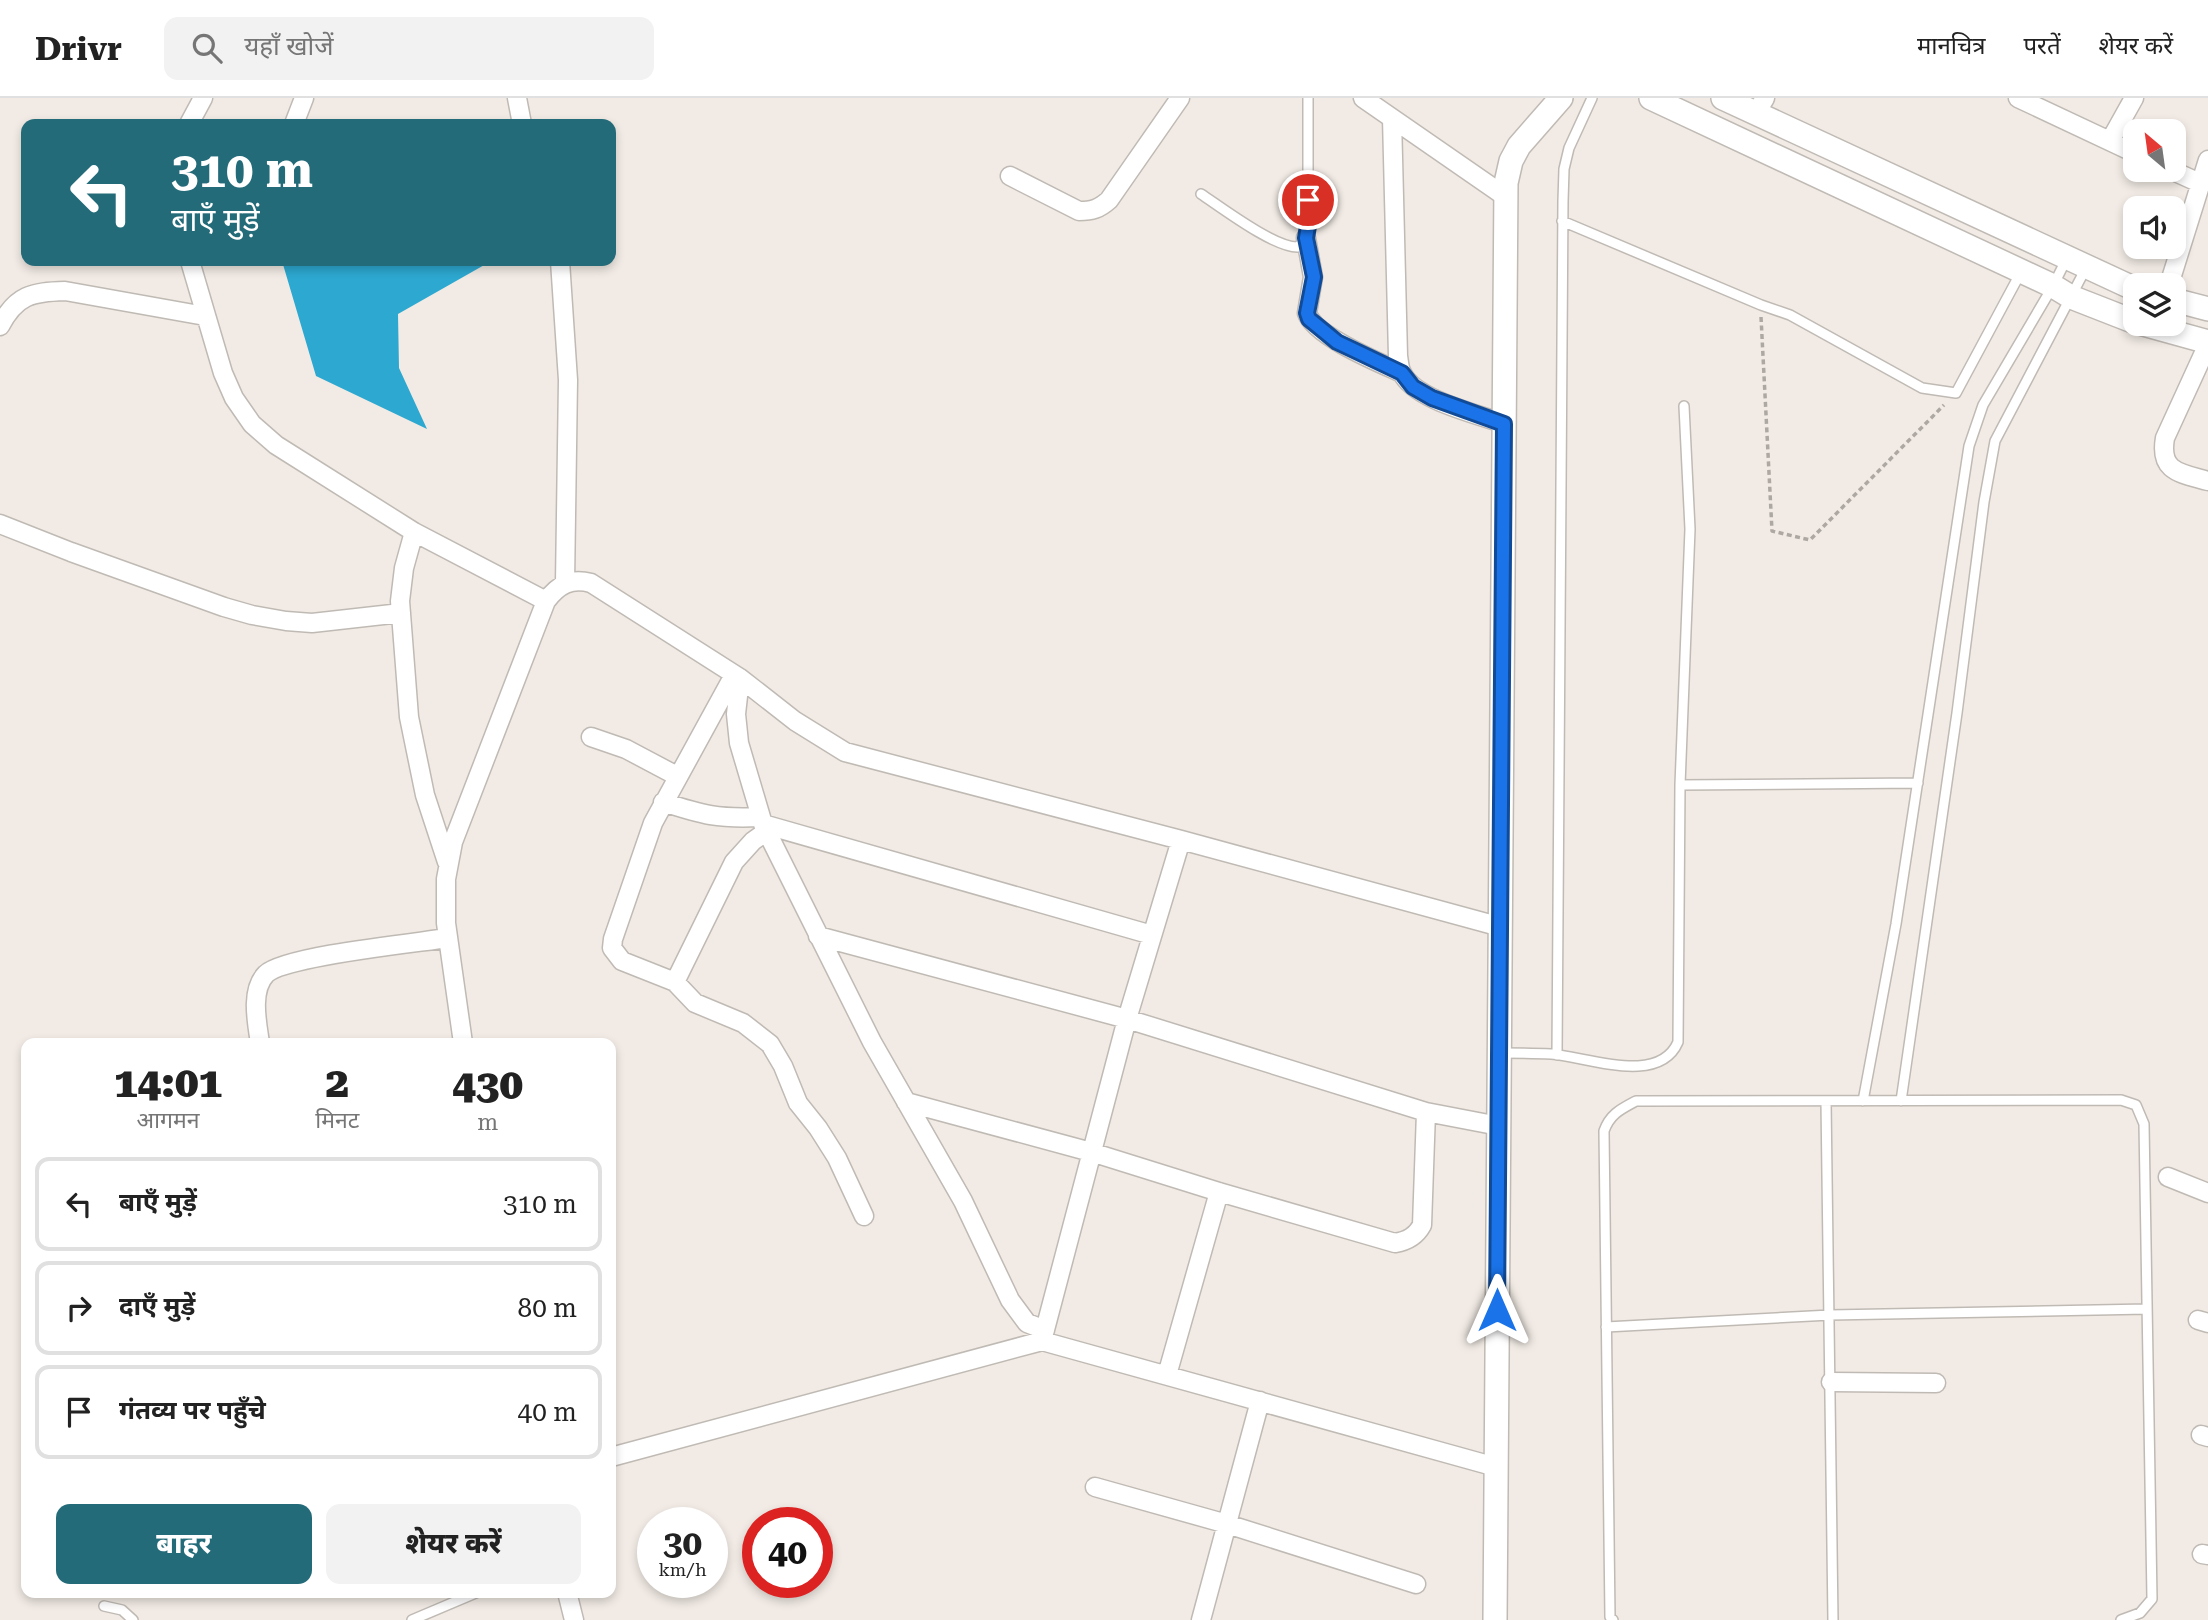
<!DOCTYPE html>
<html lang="hi">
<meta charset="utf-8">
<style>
:root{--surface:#fff;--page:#f2f2f2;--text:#222;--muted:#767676;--line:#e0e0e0;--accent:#246b79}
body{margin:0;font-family:"Roboto Serif","Noto Sans Devanagari",serif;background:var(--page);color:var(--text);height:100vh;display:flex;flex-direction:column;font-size:26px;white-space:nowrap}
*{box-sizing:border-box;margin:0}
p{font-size:23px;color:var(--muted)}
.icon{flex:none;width:38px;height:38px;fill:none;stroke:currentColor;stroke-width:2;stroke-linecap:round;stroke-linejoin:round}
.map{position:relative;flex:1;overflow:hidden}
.drawer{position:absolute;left:21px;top:940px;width:595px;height:560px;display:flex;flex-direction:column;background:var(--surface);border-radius:14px;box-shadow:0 4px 10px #0003}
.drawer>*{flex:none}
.guide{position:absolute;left:21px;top:21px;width:595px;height:147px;border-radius:14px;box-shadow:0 4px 10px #0003;background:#246b79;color:#fff;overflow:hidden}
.needle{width:46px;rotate:331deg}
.buttons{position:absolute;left:2123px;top:21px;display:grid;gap:14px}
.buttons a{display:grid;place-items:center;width:63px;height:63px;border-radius:14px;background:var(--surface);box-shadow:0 4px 10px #0003;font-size:35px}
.speed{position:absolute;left:637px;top:1409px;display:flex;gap:14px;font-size:35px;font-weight:700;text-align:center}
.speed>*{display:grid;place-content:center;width:91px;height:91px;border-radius:50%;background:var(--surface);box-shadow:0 4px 10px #0003;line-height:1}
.speed small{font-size:18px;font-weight:400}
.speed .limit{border:10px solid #d22;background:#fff;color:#111}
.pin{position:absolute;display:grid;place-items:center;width:60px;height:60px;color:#fff;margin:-30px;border:4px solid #fff;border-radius:50%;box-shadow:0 2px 7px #0007}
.me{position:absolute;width:77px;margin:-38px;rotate:0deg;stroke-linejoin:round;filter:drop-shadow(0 0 5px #0008)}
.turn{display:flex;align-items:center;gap:24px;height:147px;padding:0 35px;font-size:32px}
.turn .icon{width:91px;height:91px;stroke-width:2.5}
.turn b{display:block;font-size:49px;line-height:60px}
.eta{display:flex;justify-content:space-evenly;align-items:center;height:119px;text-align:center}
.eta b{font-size:42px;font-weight:800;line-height:49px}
.button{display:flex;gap:14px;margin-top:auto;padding:14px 35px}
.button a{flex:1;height:80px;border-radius:14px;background:var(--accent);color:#fff;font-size:28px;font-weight:800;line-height:80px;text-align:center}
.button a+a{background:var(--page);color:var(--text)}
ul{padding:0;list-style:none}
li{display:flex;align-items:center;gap:21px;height:94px;margin:0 14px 10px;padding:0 21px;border:4px solid var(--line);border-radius:14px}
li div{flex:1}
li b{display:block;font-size:26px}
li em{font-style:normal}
header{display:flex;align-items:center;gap:42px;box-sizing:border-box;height:98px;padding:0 35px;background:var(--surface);border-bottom:2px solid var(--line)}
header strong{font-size:33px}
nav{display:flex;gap:38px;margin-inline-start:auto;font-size:24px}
.search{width:490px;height:63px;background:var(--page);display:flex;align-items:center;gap:18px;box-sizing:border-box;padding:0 24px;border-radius:14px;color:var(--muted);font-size:26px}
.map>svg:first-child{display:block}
.water{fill:#2da8d0}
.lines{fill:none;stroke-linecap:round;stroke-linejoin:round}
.service-casing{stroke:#c0bab4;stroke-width:12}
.minor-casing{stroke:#c0bab4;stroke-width:21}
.tertiary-casing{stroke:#c0bab4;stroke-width:26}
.path{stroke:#aea8a3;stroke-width:3.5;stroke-dasharray:5 3.5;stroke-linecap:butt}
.service{stroke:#fff;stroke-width:9}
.minor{stroke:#fff;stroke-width:18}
.tertiary{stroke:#fff;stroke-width:23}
.route-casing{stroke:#114b97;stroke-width:18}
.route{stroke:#1a73e8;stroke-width:12}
</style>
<header>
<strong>Drivr</strong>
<div class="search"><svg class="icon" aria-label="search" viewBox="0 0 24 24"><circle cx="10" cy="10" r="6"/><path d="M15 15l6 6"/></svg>यहाँ खोजें</div>
<nav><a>मानचित्र</a><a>परतें</a><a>शेयर करें</a></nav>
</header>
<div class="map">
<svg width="2208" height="1522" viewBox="0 0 2208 1522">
<rect width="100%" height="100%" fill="#f2ebe5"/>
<path class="water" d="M 282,163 L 483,163 L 486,166 L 398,216 L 399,270 L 427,331 L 316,278 Z"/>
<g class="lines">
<defs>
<path id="service" d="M 1201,96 C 1222,110 1275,150 1298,149 L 1306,140 L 1308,128 L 1308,0
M 1562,123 L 1761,207 L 1790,217 L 1922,290 L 1956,295 L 2021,174
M 1680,687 L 1918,685
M 1501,955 C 1518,955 1535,955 1551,956 C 1588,959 1659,988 1678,944 L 1680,687 L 1690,431 L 1684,308
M 1557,957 L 1563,103 L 1564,71 L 1569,50 L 1592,0
M 1826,1003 L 1833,1522
M 1863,1003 L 1896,826 L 1969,348 L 1983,307 L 2053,188 L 2067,160
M 1901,1003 L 1957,615 L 1984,404 L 1995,343 L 2086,170
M 1606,1229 L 1830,1217 L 2147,1211
M 104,1508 L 122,1512 L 133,1522
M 412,1522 L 478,1494
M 1613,1522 L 1610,1519 L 1604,1033 C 1610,1016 1621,1011 1636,1003 L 2121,1002 L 2136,1007 L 2144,1026 L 2152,1501 L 2140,1515 L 2121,1522"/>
<path id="minor" d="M 517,0 L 522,26
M 1363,0 L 1506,99
M 2018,0 L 2135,55
M 1756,15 L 1765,0
M 1392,20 L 1398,258 C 1399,263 1399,270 1402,275 C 1415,302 1477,316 1505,326
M 189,26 L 203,0
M 294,26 L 304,0
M 2110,43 L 2134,0
M 2171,72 L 2202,86
M 1010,78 L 1079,113 C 1092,113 1099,111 1109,102 L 1180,0
M 1306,140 L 1313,179 L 1307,215 C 1314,238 1380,265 1402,275
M 190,163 L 223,275 L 234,300 L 252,326 L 276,347 L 414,434 L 546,503
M 560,163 L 568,282 L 565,485
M 2169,187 L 2208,62
M 0,228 C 16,197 32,194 65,193 L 205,218
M 2208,246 L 2165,340 C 2159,374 2180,375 2208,383
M 0,426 L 71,454 L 224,509 L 252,517 L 286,523 L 312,525 L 401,515
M 414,434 L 404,470 L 400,503 L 409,619 L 425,697 L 447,764
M 734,577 L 653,725 L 613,841 L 612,850 L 622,863 L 675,884 L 695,905 L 743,925 L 770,946 L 783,968 L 798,1005 L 818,1030 L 837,1060 L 864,1118
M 740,580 L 736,616 L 739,645 L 763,726 L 872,944 L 963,1103 L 1010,1202 L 1027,1225 L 1045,1232
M 591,639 L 626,651 L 677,678
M 663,704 C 703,717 718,721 760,719
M 763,726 L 1152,837
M 818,838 L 1127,921 L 1426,1014 L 1499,1028
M 675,884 L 734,764 L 753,743 L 767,733
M 260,945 C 257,925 250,892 266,876 C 285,858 415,845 448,840
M 463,945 L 446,825 L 446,781 L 453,744 L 546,503 C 559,486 571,480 591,485 L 740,580 L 795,623 L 845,654 L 1181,742 L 1501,829
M 906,1004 L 1091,1054 L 1219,1094 L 1395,1145 C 1408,1143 1416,1138 1422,1127 L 1426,1014
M 2168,1079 L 2208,1095
M 2198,1222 L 2208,1225
M 1042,1243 L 1127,921 L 1181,742
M 1167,1277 L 1219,1094
M 1831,1284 L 1936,1285
M 2201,1337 L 2208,1339
M 611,1359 L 1042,1243 L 1496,1369
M 1095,1389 L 1227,1426 L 1416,1486
M 2202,1456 L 2208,1457
M 567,1494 L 574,1522
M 1201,1522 L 1260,1303"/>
<path id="tertiary" d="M 1651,0 L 2053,188 L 2071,199 L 2135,224
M 1723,0 L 2135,191
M 2174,202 L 2208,211
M 2143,226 L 2208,244
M 1495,1522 L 1506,85 L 1511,63 L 1519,48 L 1561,0"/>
</defs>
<use href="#service" class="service-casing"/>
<use href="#minor" class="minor-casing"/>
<use href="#tertiary" class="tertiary-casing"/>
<path class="path" d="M 1761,219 L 1772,433 L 1810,442 L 1944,307"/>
<use href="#service" class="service"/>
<use href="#minor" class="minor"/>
<use href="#tertiary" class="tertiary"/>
</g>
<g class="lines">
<defs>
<path id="route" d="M 1308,102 L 1308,128 L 1306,140 L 1314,179 L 1307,215 L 1309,221 L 1337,244 L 1402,275 L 1413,289 L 1432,300 L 1504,326 L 1497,1212"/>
</defs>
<use href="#route" class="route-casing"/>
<use href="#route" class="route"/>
</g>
</svg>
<div class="buttons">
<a><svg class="needle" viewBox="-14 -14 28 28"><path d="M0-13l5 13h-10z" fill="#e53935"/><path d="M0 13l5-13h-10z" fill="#767676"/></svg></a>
<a><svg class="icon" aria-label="sound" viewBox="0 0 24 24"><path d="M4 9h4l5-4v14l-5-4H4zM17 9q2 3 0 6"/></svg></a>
<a><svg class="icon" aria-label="layers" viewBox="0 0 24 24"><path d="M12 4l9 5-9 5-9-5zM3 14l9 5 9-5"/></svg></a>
</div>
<div class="speed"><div>30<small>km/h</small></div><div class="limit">40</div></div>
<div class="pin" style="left:1308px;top:102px;background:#d93025"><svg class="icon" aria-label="arrive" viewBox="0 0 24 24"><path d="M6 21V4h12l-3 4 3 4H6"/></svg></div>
<svg class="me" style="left:1497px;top:1212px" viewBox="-20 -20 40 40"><path d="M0-17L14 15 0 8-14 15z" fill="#1a73e8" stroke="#fff" stroke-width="4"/></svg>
<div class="guide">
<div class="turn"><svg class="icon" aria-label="left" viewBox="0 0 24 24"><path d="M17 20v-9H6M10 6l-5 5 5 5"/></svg><div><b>310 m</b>बाएँ मुड़ें</div></div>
</div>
<section class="drawer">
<div class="eta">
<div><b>14:01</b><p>आगमन</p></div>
<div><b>2</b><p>मिनट</p></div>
<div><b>430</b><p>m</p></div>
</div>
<ul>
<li><svg class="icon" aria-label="left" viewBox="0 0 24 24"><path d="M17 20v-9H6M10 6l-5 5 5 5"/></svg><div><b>बाएँ मुड़ें</b></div><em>310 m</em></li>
<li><svg class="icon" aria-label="right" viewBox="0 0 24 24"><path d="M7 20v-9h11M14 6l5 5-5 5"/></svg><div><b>दाएँ मुड़ें</b></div><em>80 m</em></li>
<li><svg class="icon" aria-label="arrive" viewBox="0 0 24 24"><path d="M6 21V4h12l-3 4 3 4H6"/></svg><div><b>गंतव्य पर पहुँचे</b></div><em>40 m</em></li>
</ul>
<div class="button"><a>बाहर</a><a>शेयर करें</a></div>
</section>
</div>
